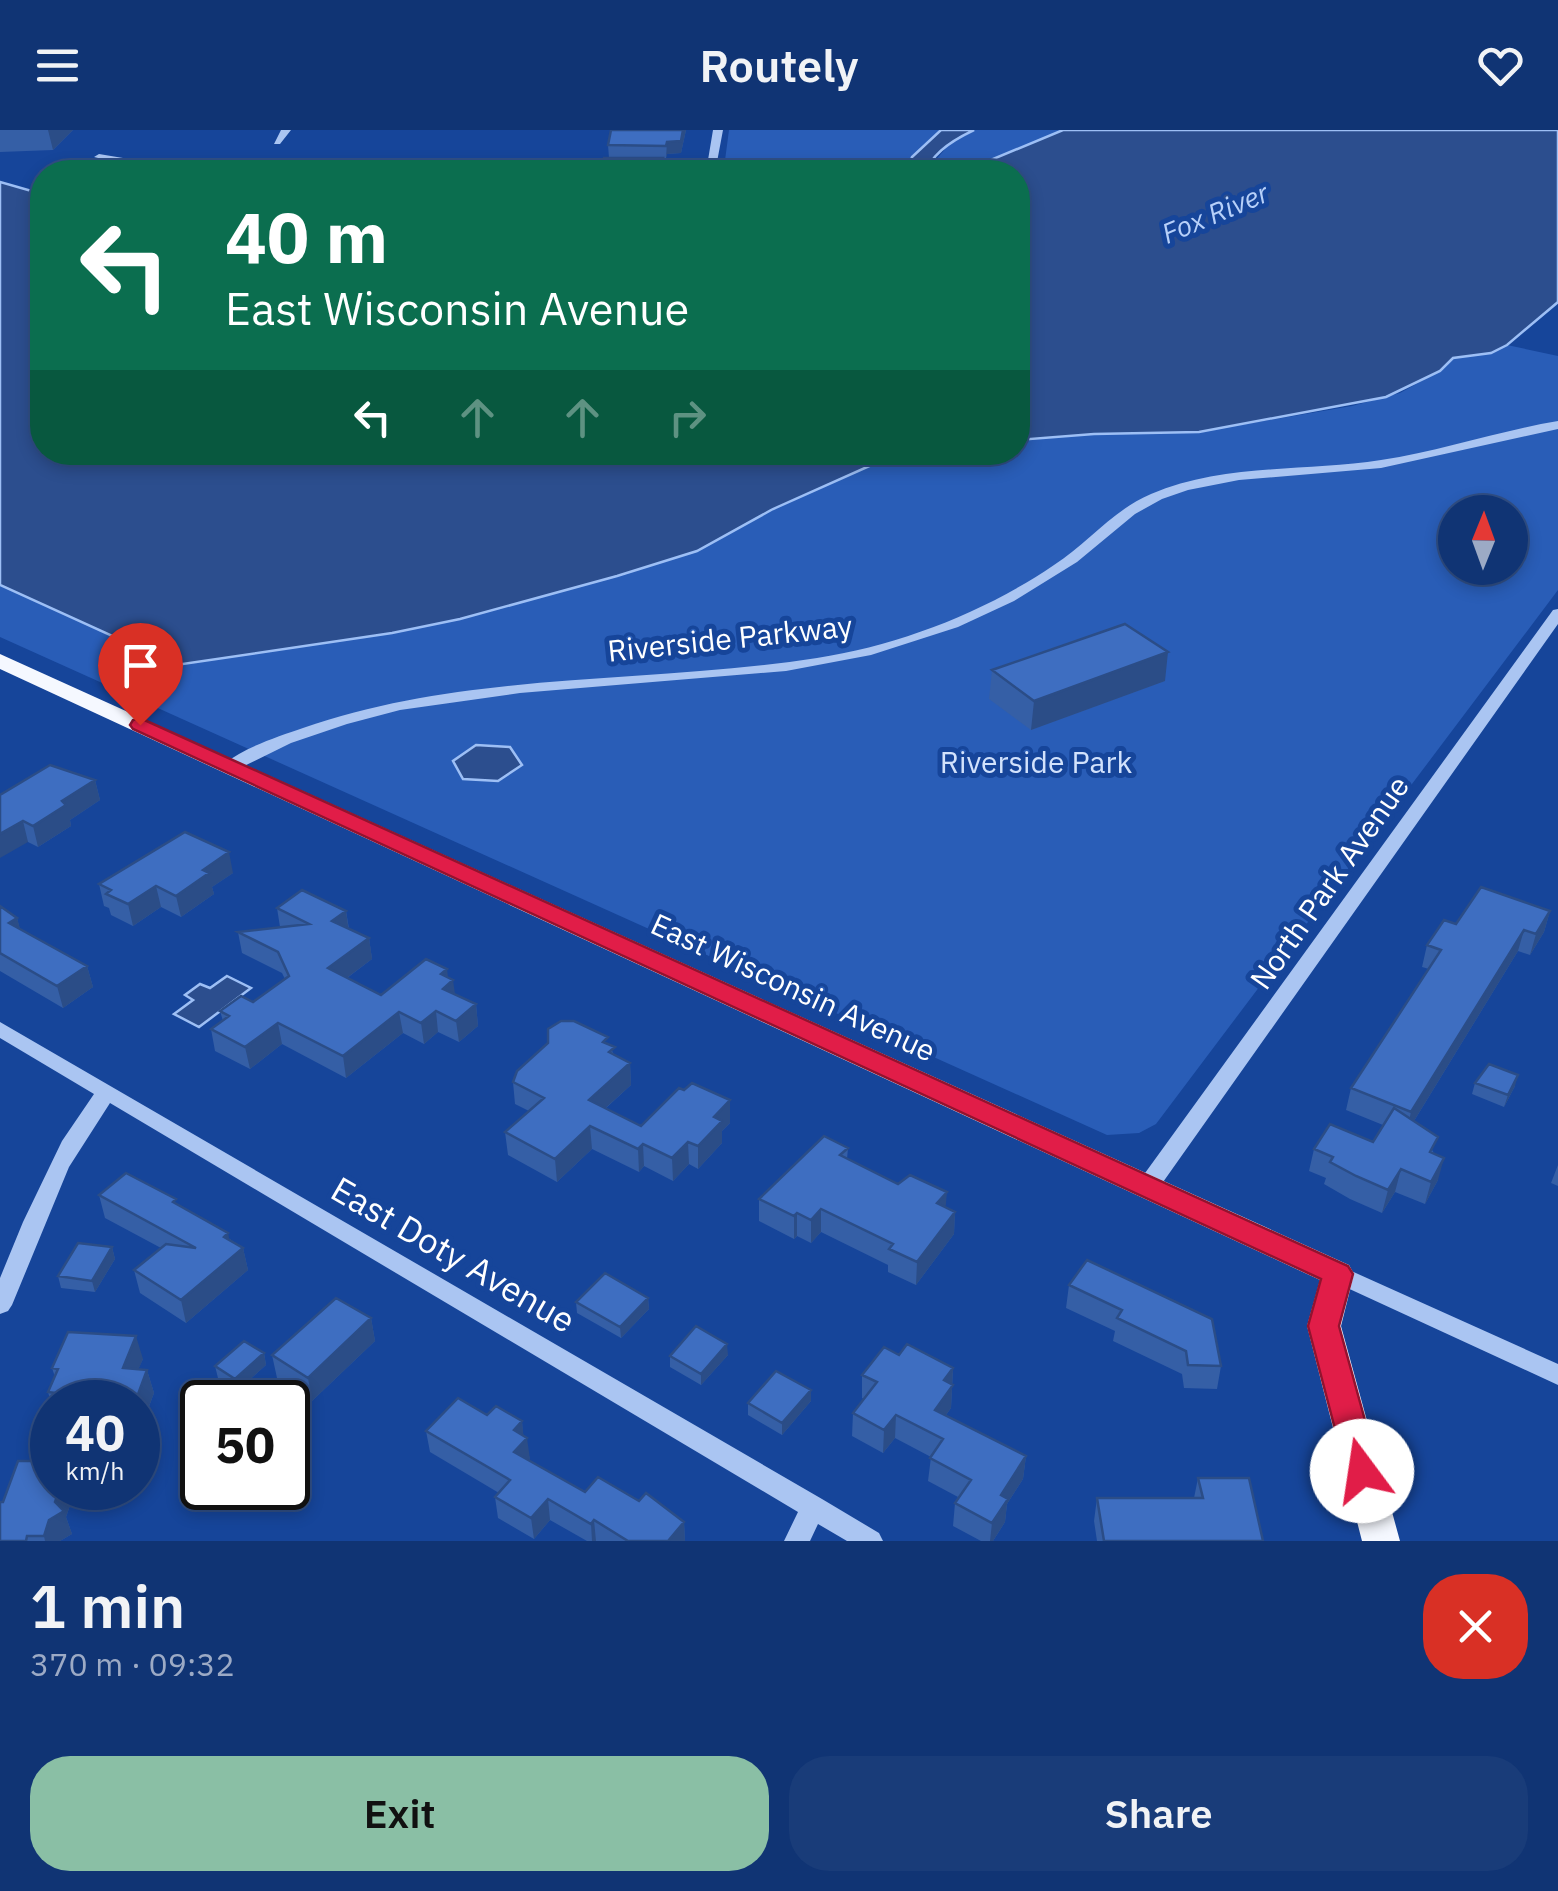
<!DOCTYPE html>
<meta charset="utf-8">
<style>
:root{--surface:#103474;--page:#193c79;--text:#f1f3f6;--muted:#9caac5;--line:#304f86;--accent:#8abfa5}
body{margin:0;font-family:"IBM Plex Sans",sans-serif;background:var(--page);color:var(--text);height:100vh;display:flex;flex-direction:column;font-size:38px;white-space:nowrap}
*{box-sizing:border-box;margin:0}
p{font-size:32px;color:var(--muted)}
.icon{flex:none;width:55px;height:55px;fill:none;stroke:currentColor;stroke-width:2;stroke-linecap:round;stroke-linejoin:round}
.map{position:relative;height:1411px;overflow:hidden}
.panel{display:flex;flex-direction:column;background:var(--surface);flex:1}
.panel>*{flex:none}
.hud{position:absolute;left:30px;top:30px;width:1000px;height:305px;border-radius:40px;box-shadow:0 5px 15px #0003,0 0 0 2px var(--line);background:#0b6e4f;color:#fff;overflow:hidden}
.needle{width:65px;rotate:1deg}
.controls{position:absolute;left:1438px;top:365px;display:grid;gap:20px}
.controls a{display:grid;place-items:center;width:90px;height:90px;border-radius:50%;background:var(--surface);box-shadow:0 5px 15px #0003,0 0 0 2px var(--line);font-size:50px}
.speed{position:absolute;left:30px;top:1250px;display:flex;gap:20px;font-size:50px;font-weight:700;text-align:center}
.speed>*{display:grid;place-content:center;width:130px;height:130px;border-radius:50%;background:var(--surface);box-shadow:0 5px 15px #0003,0 0 0 2px var(--line);line-height:1}
.speed small{font-size:25px;font-weight:400}
.speed .limit{border:5px solid #111;border-radius:15px;background:#fff;color:#111}
.pin{position:absolute;display:grid;place-items:center;width:85px;height:85px;color:#fff;margin:-102px -42px;border-radius:50% 50% 50% 0;rotate:-45deg;box-shadow:0 0 10px #0007}
.pin .icon{rotate:45deg}
.me{position:absolute;width:110px;margin:-55px;rotate:346deg;stroke-linejoin:round;filter:drop-shadow(0 0 8px #0008)}
.turn{display:flex;align-items:center;gap:35px;height:210px;padding:0 30px;font-size:45px}
.turn .icon{width:130px;height:130px;stroke-width:2.5}
.turn b{display:block;font-size:70px;line-height:85px}
.lanes{display:flex;align-items:center;height:95px;padding:0 30px;background:#0003;justify-content:center;gap:50px;direction:ltr}
.lanes .off{opacity:.35}
.round{display:grid;place-items:center;flex:none;width:105px;height:105px;border-radius:40px;background:var(--page)}
.headline{display:flex;align-items:center;justify-content:space-between;height:170px;padding:0 30px}
h1{font-size:60px;font-weight:600;line-height:75px}
.button{display:flex;gap:20px;margin-top:auto;padding:20px 30px}
.button a{flex:1;height:115px;border-radius:40px;background:var(--accent);color:#111;font-size:40px;font-weight:600;line-height:115px;text-align:center}
.button a+a{background:var(--page);color:var(--text)}
header{display:flex;justify-content:space-between;align-items:center;height:130px;padding:0 30px;background:var(--surface);font-size:45px;font-weight:600}
.map>svg:first-child{display:block}
.green{fill:#295db7;fill-rule:evenodd}
.water{fill:#2c4e8e;stroke:#9dbff5;stroke-width:2.5}
.lines{fill:none;stroke-linecap:round;stroke-linejoin:round}
.minor{fill:#aac5f2;fill-rule:evenodd}
.major{fill:#f5f8ff;fill-rule:evenodd}
.wall{fill:#355fa6}
.shaded-wall{fill:#2b4d87}
.building{fill:#3e6ec1;stroke:#2b4d87;stroke-width:2.5}
.route{fill:#e11d48;stroke:#92132f;stroke-width:2.5}
.labels{text-anchor:middle;stroke-width:10;stroke-linejoin:round;paint-order:stroke}
.far-water-label{font-size:28px;font-style:italic;fill:#b7d0f9;stroke:#16459a}
.street-label{font-size:30px;fill:#fff;stroke:#16459a}
.park-label{font-size:30px;fill:#d2e2fc;stroke:#16459a}
.near-street-label{font-size:35px;fill:#fff;stroke:#16459a}
</style>
<header><svg class="icon" aria-label="menu" viewBox="0 0 24 24"><path d="M4 6h16M4 12h16M4 18h16"/></svg>Routely<svg class="icon" aria-label="heart" viewBox="0 0 24 24"><path d="M12 20l-8-8c-3-5 5-10 8-4 3-6 11-1 8 4z"/></svg></header>
<div class="map">
<svg width="1558" height="1411" viewBox="0 0 1558 1411">
<rect width="100%" height="100%" fill="#16459a"/>
<path class="green" d="M 729,0 L 941,0 L 912,27 L 907,42 L 631,42 L 632,37 L 724,38 Z
M 974,0 L 1063,0 L 962,42 L 926,41 L 954,9 Z
M 1507,215 L 1558,226 L 1558,460 L 1156,994 L 1139,1003 L 1107,1005 L 0,507 L 0,455 L 112,505 L 392,503 L 460,489 L 697,421 L 773,379 L 888,327 L 893,324 L 890,323 L 1018,322 L 1018,310 L 1094,304 L 1199,302 L 1352,276 L 1400,263 L 1440,241 L 1453,228 L 1491,223 ZM 1455,382 L 1510,382 L 1510,438 L 1455,438 Z"/>
<path class="water" d="M 941,0 L 974,0 C 957,8 931,23 927,42 L 907,42 L 912,27 Z
M 1063,0 L 1558,0 L 1558,172 L 1507,215 L 1491,223 L 1453,228 L 1440,241 L 1386,267 L 1199,302 L 1094,304 L 1018,310 L 1018,42 L 962,42 Z
M 0,52 L 42,64 L 42,322 L 894,325 L 773,379 L 697,421 L 617,446 L 460,489 L 392,503 L 176,535 L 0,455 Z
M 476,615 L 510,617 L 522,635 L 498,651 L 463,649 L 453,631 Z
M 227,846 L 251,858 L 199,897 L 174,884 L 193,870 L 185,865 L 200,854 L 210,858 Z"/>
<g class="lines">
<path class="minor" d="M 281,0 L 291,0 L 280,14 L 274,14 Z
M 713,0 L 723,0 L 717,32 L 693,38 L 123,34 L 94,27 L 99,24 L 123,28 L 693,32 L 708,30 Z
M 1558,291 L 1558,299 L 1381,338 L 1239,350 L 1188,360 L 1162,369 L 1135,384 L 1077,432 L 1014,471 L 958,497 L 871,525 L 786,541 L 520,563 L 400,580 L 347,594 L 291,613 L 236,640 L 224,640 L 222,636 C 242,618 277,607 303,598 C 470,540 645,555 817,528 C 900,515 985,482 1054,435 C 1088,413 1113,380 1151,364 C 1224,333 1305,342 1381,330 C 1441,321 1498,301 1558,291 Z
M 1558,479 L 1558,494 L 1156,1062 L 1148,1064 L 1140,1062 L 1137,1056 L 1140,1050 L 1553,480 Z
M 0,892 L 822,1369 L 879,1403 L 883,1411 L 847,1411 L 818,1394 L 810,1411 L 784,1411 L 798,1382 L 110,973 L 69,1037 L 12,1175 L 8,1181 L 0,1184 L 0,1148 L 23,1092 L 62,1011 L 94,964 L 0,908 Z
M 1338,1135 L 1558,1234 L 1558,1255 L 1330,1150 L 1327,1144 L 1330,1138 Z"/>
<path class="major" d="M 0,524 L 1349,1135 L 1354,1144 L 1341,1196 L 1400,1411 L 1362,1411 L 1307,1196 L 1320,1150 L 0,539 Z"/>
</g>
<path class="wall" d="M 0,0 L 73,0 L 53,20 L 0,22 Z
M 611,0 L 686,0 L 681,23 L 667,24 L 666,28 L 609,28 L 608,15 Z
M 992,540 L 1165,551 L 1031,600 L 989,569 Z
M 95,650 L 100,670 L 70,690 L 71,696 L 38,717 L 28,712 L 0,665 Z
M 233,743 L 212,757 L 214,764 L 181,787 L 161,777 L 133,796 L 111,785 L 109,778 L 104,776 L 99,754 Z
M 0,776 L 17,788 L 20,800 L 87,836 L 93,857 L 63,878 L 0,841 Z
M 277,778 L 346,781 L 349,799 L 369,808 L 372,829 L 347,848 L 381,865 L 448,848 L 455,864 L 476,874 L 478,896 L 459,912 L 438,902 L 424,914 L 403,903 L 346,948 L 282,914 L 250,939 L 215,921 L 211,899 L 223,891 L 220,881 L 253,872 L 285,849 L 282,843 L 242,823 L 238,802 L 280,797 Z
M 1550,781 L 1544,802 L 1530,825 L 1518,821 L 1414,991 L 1434,1023 L 1438,1050 L 1425,1074 L 1395,1062 L 1382,1083 L 1350,1069 L 1324,1054 L 1326,1048 L 1309,1041 L 1314,1019 L 1373,1012 L 1383,995 L 1346,980 L 1351,958 L 1429,839 L 1422,837 L 1427,815 L 1456,794 Z
M 608,914 L 615,926 L 630,933 L 631,955 L 606,978 L 641,996 L 730,993 L 722,1001 L 722,1013 L 698,1039 L 689,1034 L 673,1051 L 644,1036 L 639,1042 L 592,1019 L 557,1052 L 508,1025 L 505,1002 L 529,981 L 515,974 L 513,952 Z
M 1475,953 L 1515,956 L 1504,977 L 1472,964 Z
M 848,1018 L 847,1029 L 955,1082 L 954,1104 L 916,1155 L 888,1142 L 888,1135 L 821,1102 L 811,1113 L 797,1106 L 794,1109 L 759,1091 L 759,1069 Z
M 1558,1035 L 1558,1056 L 1551,1053 Z
M 99,1065 L 178,1074 L 243,1118 L 248,1140 L 186,1193 L 140,1163 L 134,1140 L 161,1118 L 105,1088 Z
M 112,1117 L 115,1129 L 95,1162 L 61,1158 L 58,1146 Z
M 1087,1130 L 1221,1236 L 1217,1259 L 1184,1258 L 1182,1244 L 1113,1211 L 1115,1201 L 1066,1178 L 1069,1155 Z
M 648,1168 L 649,1179 L 621,1208 L 577,1183 L 576,1172 Z
M 371,1188 L 375,1211 L 312,1271 L 277,1248 L 272,1225 Z
M 264,1223 L 266,1235 L 238,1260 L 218,1248 L 215,1236 Z
M 728,1225 L 701,1255 L 670,1237 L 670,1226 Z
M 899,1225 L 953,1238 L 951,1278 L 946,1285 L 1026,1326 L 1023,1349 L 1007,1374 L 1005,1392 L 993,1411 L 981,1411 L 953,1396 L 955,1373 L 958,1367 L 928,1351 L 931,1327 L 895,1308 L 883,1323 L 852,1306 L 853,1283 L 864,1269 L 862,1268 L 862,1245 Z
M 143,1229 L 138,1239 L 147,1240 L 154,1263 L 144,1290 L 138,1290 L 138,1272 L 52,1272 L 52,1288 L 49,1278 L 51,1273 L 48,1262 L 55,1247 L 52,1238 Z
M 811,1260 L 811,1271 L 782,1305 L 748,1285 L 748,1273 Z
M 487,1285 L 522,1291 L 523,1306 L 530,1329 L 528,1330 L 585,1362 L 639,1371 L 684,1392 L 685,1411 L 587,1411 L 550,1390 L 534,1409 L 498,1388 L 495,1367 L 499,1363 L 430,1322 L 426,1301 Z
M 44,1331 L 52,1358 L 76,1358 L 66,1387 L 72,1404 L 60,1411 L 0,1411 L 3,1372 Z
M 1198,1348 L 1263,1411 L 1097,1411 L 1094,1391 L 1097,1368 L 1194,1368 Z"/>
<path class="shaded-wall" d="M 48,0 L 73,0 L 53,20 Z
M 683,0 L 686,0 L 681,23 L 667,24 L 666,28 L 667,12 Z
M 1168,522 L 1165,551 L 1031,600 L 1034,571 Z
M 95,650 L 100,670 L 70,690 L 71,696 L 38,717 L 33,696 L 62,671 Z
M 23,691 L 28,712 L 0,728 L 0,704 Z
M 229,722 L 233,743 L 212,757 L 214,764 L 181,787 L 176,766 L 203,740 Z
M 156,756 L 161,777 L 133,796 L 128,774 Z
M 346,781 L 349,802 L 332,791 Z
M 1550,781 L 1544,802 L 1530,825 L 1536,804 Z
M 17,788 L 23,809 L 9,793 Z
M 1524,800 L 1518,821 L 1406,1004 L 1411,982 Z
M 369,808 L 372,829 L 332,859 L 328,838 Z
M 87,836 L 93,857 L 63,878 L 57,856 Z
M 447,839 L 449,854 L 453,850 L 456,871 L 446,880 L 441,844 Z
M 476,874 L 478,896 L 459,912 L 456,891 Z
M 436,881 L 438,902 L 424,914 L 421,893 Z
M 399,882 L 403,903 L 346,948 L 343,926 Z
M 278,893 L 282,914 L 250,939 L 245,917 Z
M 630,933 L 631,955 L 590,992 L 589,970 Z
M 1518,945 L 1515,956 L 1504,977 L 1508,965 Z
M 730,970 L 730,993 L 722,1001 L 722,1013 L 698,1039 L 698,1016 L 714,987 Z
M 590,996 L 592,1019 L 557,1052 L 555,1029 Z
M 688,1012 L 689,1034 L 673,1051 L 672,1028 Z
M 643,1014 L 644,1036 L 639,1042 L 638,1019 Z
M 1444,1028 L 1438,1050 L 1425,1074 L 1431,1052 Z
M 1401,1039 L 1395,1062 L 1382,1083 L 1388,1060 Z
M 947,1062 L 945,1084 L 937,1073 Z
M 821,1079 L 821,1102 L 811,1113 L 811,1090 Z
M 955,1082 L 954,1104 L 916,1155 L 917,1132 Z
M 797,1083 L 797,1106 L 794,1109 L 794,1086 Z
M 228,1103 L 233,1126 L 243,1118 L 248,1140 L 186,1193 L 181,1170 Z
M 112,1117 L 115,1129 L 95,1162 L 92,1151 Z
M 648,1168 L 649,1179 L 621,1208 L 620,1197 Z
M 371,1188 L 375,1211 L 312,1271 L 308,1248 Z
M 136,1206 L 143,1229 L 129,1261 L 123,1238 Z
M 727,1214 L 728,1225 L 701,1255 L 701,1244 Z
M 264,1223 L 266,1235 L 238,1260 L 235,1249 Z
M 953,1238 L 951,1278 L 933,1303 L 935,1280 L 944,1250 Z
M 147,1240 L 154,1263 L 144,1290 L 137,1267 Z
M 811,1260 L 811,1271 L 782,1305 L 782,1293 Z
M 896,1285 L 895,1308 L 883,1323 L 884,1300 Z
M 522,1291 L 524,1311 L 527,1308 L 530,1329 L 517,1343 L 514,1300 Z
M 1026,1326 L 1023,1349 L 1007,1374 L 1005,1392 L 993,1411 L 990,1411 L 992,1393 L 1001,1365 Z
M 60,1358 L 76,1358 L 66,1387 L 72,1404 L 60,1411 L 45,1411 L 44,1406 Z
M 548,1369 L 550,1390 L 534,1409 L 531,1388 Z
M 594,1390 L 596,1411 L 592,1411 L 591,1394 Z
M 684,1392 L 685,1411 L 668,1411 Z"/>
<path class="building" d="M 611,0 L 683,0 L 681,11 L 667,12 L 666,16 L 608,15 Z
M 604,28 L 663,28 L 659,42 L 530,42 L 536,37 L 600,41 Z
M 411,33 L 437,33 L 433,42 L 406,42 Z
M 1125,494 L 1168,522 L 1034,571 L 992,540 Z
M 50,635 L 95,650 L 62,671 L 66,675 L 33,696 L 23,691 L 0,704 L 0,665 Z
M 185,702 L 229,722 L 203,740 L 209,743 L 176,766 L 156,756 L 128,774 L 106,764 L 111,760 L 99,754 Z
M 1481,757 L 1550,781 L 1536,804 L 1524,800 L 1411,982 L 1351,958 L 1441,820 L 1427,815 L 1444,790 L 1456,794 Z
M 302,760 L 346,781 L 332,791 L 369,808 L 328,838 L 381,865 L 426,829 L 447,839 L 441,844 L 453,850 L 443,859 L 476,874 L 456,891 L 436,881 L 421,893 L 399,882 L 343,926 L 278,893 L 245,917 L 211,899 L 229,886 L 220,881 L 241,866 L 253,872 L 289,846 L 278,822 L 238,802 L 309,794 L 277,778 Z
M 0,776 L 17,788 L 9,793 L 87,836 L 57,856 L 0,823 Z
M 561,891 L 574,891 L 608,907 L 603,912 L 615,917 L 609,922 L 630,933 L 589,970 L 641,996 L 679,958 L 684,960 L 692,953 L 730,970 L 714,987 L 722,991 L 698,1016 L 688,1012 L 672,1028 L 643,1014 L 638,1019 L 590,996 L 555,1029 L 505,1002 L 544,968 L 513,952 L 517,941 L 548,913 L 548,899 Z
M 1489,934 L 1518,945 L 1508,965 L 1475,953 Z
M 1394,978 L 1438,1007 L 1430,1022 L 1444,1028 L 1431,1052 L 1401,1039 L 1388,1060 L 1356,1046 L 1330,1032 L 1333,1027 L 1314,1019 L 1330,994 L 1373,1012 Z
M 824,1006 L 848,1018 L 840,1025 L 898,1054 L 910,1045 L 947,1062 L 937,1073 L 955,1082 L 917,1132 L 889,1119 L 893,1114 L 821,1079 L 811,1090 L 797,1083 L 794,1086 L 759,1069 Z
M 126,1043 L 176,1069 L 173,1072 L 228,1103 L 224,1107 L 243,1118 L 181,1170 L 134,1140 L 166,1114 L 196,1118 L 99,1065 Z
M 78,1113 L 112,1117 L 92,1151 L 58,1146 Z
M 1087,1130 L 1212,1189 L 1221,1236 L 1188,1235 L 1186,1221 L 1117,1188 L 1122,1180 L 1069,1155 Z
M 605,1143 L 648,1168 L 620,1197 L 576,1172 Z
M 336,1168 L 371,1188 L 308,1248 L 272,1225 Z
M 696,1196 L 727,1214 L 701,1244 L 670,1226 Z
M 68,1202 L 136,1206 L 123,1238 L 147,1240 L 137,1267 L 110,1265 L 107,1272 L 52,1272 L 52,1278 L 49,1278 L 56,1263 L 48,1262 L 58,1239 L 52,1238 Z
M 244,1211 L 264,1223 L 235,1249 L 215,1236 Z
M 907,1214 L 953,1238 L 944,1250 L 953,1255 L 935,1280 L 1026,1326 L 1001,1365 L 1008,1369 L 992,1393 L 955,1373 L 971,1350 L 930,1328 L 943,1309 L 896,1285 L 884,1300 L 853,1283 L 877,1252 L 862,1245 L 884,1217 L 899,1225 Z
M 776,1241 L 811,1260 L 782,1293 L 748,1273 Z
M 458,1268 L 487,1285 L 496,1276 L 522,1291 L 514,1300 L 527,1308 L 514,1322 L 585,1362 L 598,1347 L 639,1371 L 646,1363 L 684,1392 L 668,1411 L 628,1411 L 594,1390 L 591,1394 L 548,1369 L 531,1388 L 495,1367 L 510,1350 L 426,1301 Z
M 52,1311 L 52,1358 L 60,1358 L 55,1372 L 64,1381 L 49,1390 L 44,1406 L 27,1406 L 26,1411 L 0,1411 L 0,1372 L 3,1372 L 18,1331 L 44,1331 Z
M 1198,1348 L 1249,1348 L 1263,1411 L 1104,1411 L 1097,1368 L 1203,1368 Z"/>
<path class="route" d="M 140,588 L 1348,1136 L 1353,1144 L 1339,1196 L 1379,1341 L 1374,1351 L 1362,1355 L 1351,1351 L 1346,1341 L 1308,1196 L 1321,1149 L 133,599 L 130,595 L 133,590 Z"/>
<g class="labels">
<g class="far-water-label">
<text transform="translate(1215 83) rotate(-23)" y="10">Fox River</text>
</g>
<g class="street-label">
<text transform="translate(730 509) rotate(-6)" y="10">Riverside Parkway</text>
<text transform="translate(1330 753) rotate(-55)" y="10">North Park Avenue</text>
<text transform="translate(793 858) rotate(25)" y="10">East Wisconsin Avenue</text>
</g>
<g class="park-label">
<text x="1036" y="643">Riverside Park</text>
</g>
<g class="near-street-label">
<text transform="translate(453 1125) rotate(30)" y="12">East Doty Avenue</text>
</g>
</g>
</svg>
<div class="controls">
<a><svg class="needle" viewBox="-14 -14 28 28"><path d="M0-13l5 13h-10z" fill="#e53935"/><path d="M0 13l5-13h-10z" fill="#9caac5"/></svg></a>
</div>
<div class="speed"><div>40<small>km/h</small></div><div class="limit">50</div></div>
<div class="pin" style="left:140px;top:595px;background:#d93025"><svg class="icon" aria-label="arrive" viewBox="0 0 24 24"><path d="M6 21V4h12l-3 4 3 4H6"/></svg></div>
<svg class="me" style="left:1362px;top:1341px" viewBox="-20 -20 40 40"><circle r="19" fill="#fff"/><path d="M0-13L10 11 0 6-10 11z" fill="#e11d48"/></svg>
<div class="hud">
<div class="turn"><svg class="icon" aria-label="left" viewBox="0 0 24 24"><path d="M17 20v-9H6M10 6l-5 5 5 5"/></svg><div><b>40 m</b>East Wisconsin Avenue</div></div>
<div class="lanes"><svg class="icon" aria-label="left" viewBox="0 0 24 24"><path d="M17 20v-9H6M10 6l-5 5 5 5"/></svg><svg class="icon off" aria-label="ahead" viewBox="0 0 24 24"><path d="M12 20V5M6 11l6-6 6 6"/></svg><svg class="icon off" aria-label="ahead" viewBox="0 0 24 24"><path d="M12 20V5M6 11l6-6 6 6"/></svg><svg class="icon off" aria-label="right" viewBox="0 0 24 24"><path d="M7 20v-9h11M14 6l5 5-5 5"/></svg></div>
</div>
</div>
<section class="panel">
<div class="headline"><div><h1>1 min</h1><p>370 m · 09:32</p></div><a class="round" style="background:#d93025;color:#fff"><svg class="icon" aria-label="close" viewBox="0 0 24 24"><path d="M6 6l12 12M18 6L6 18"/></svg></a></div>
<div class="button"><a>Exit</a><a>Share</a></div>
</section>
